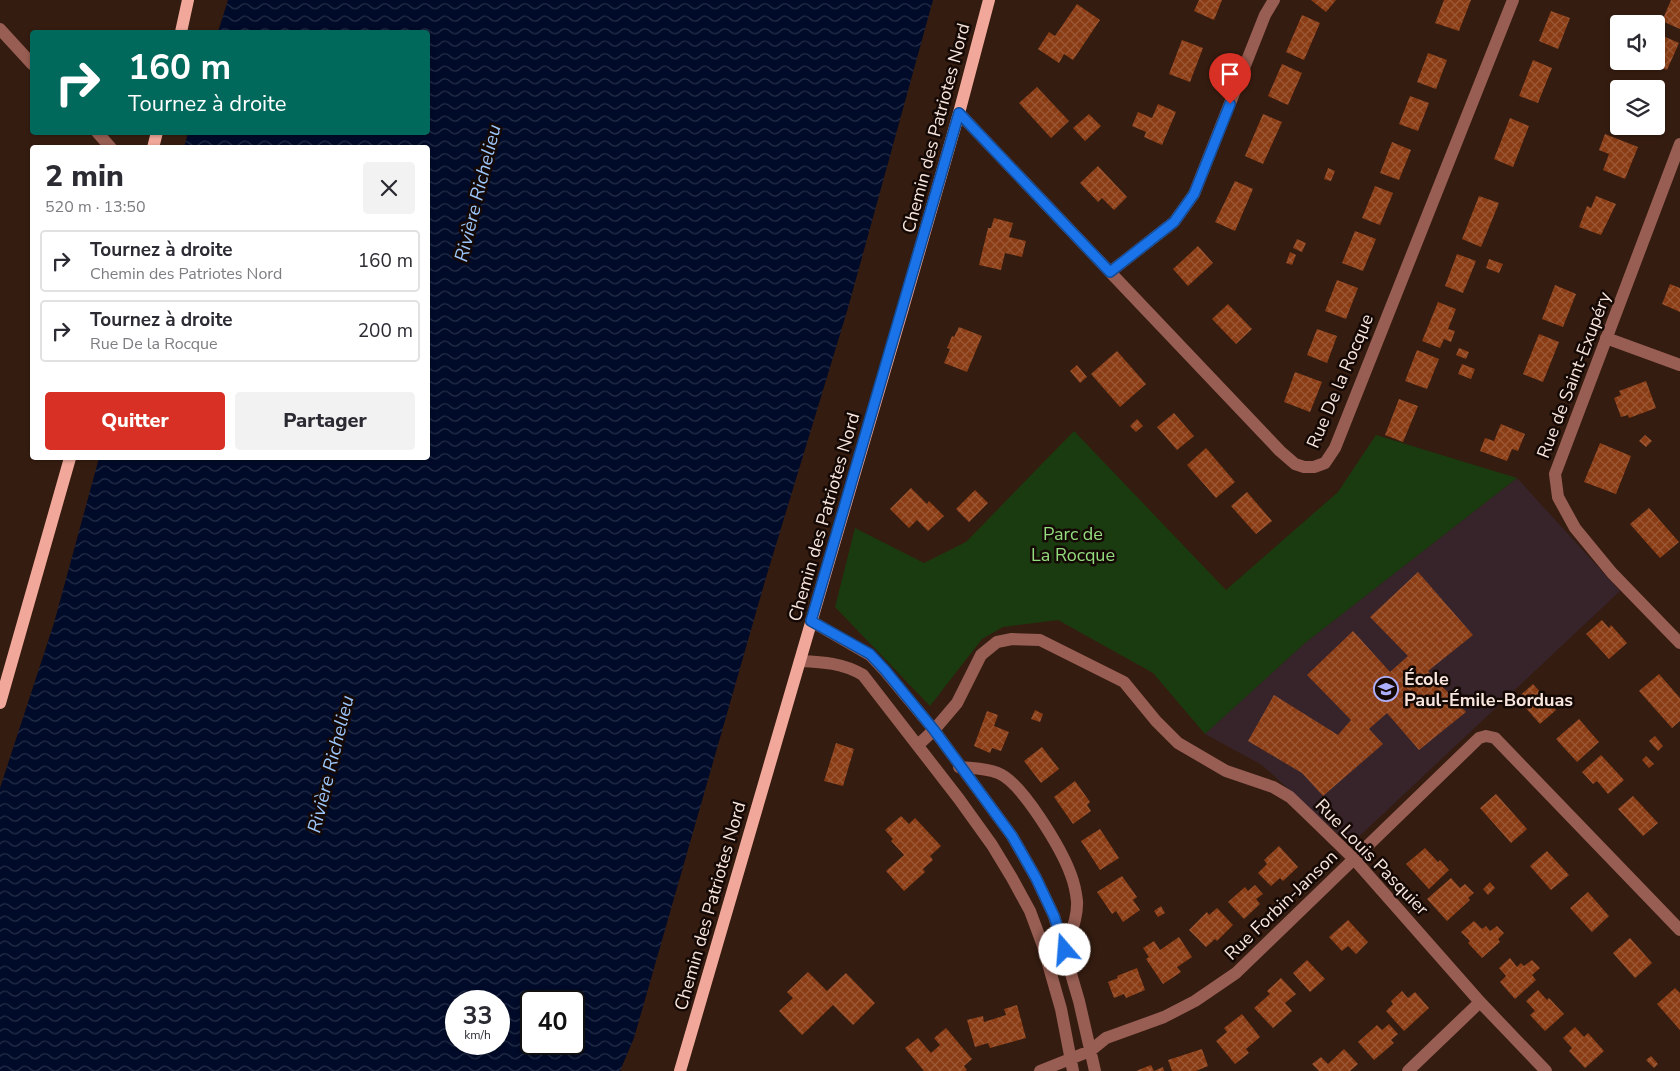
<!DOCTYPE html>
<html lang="fr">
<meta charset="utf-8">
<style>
:root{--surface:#fff;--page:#f2f2f3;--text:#2b2b33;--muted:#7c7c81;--line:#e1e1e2;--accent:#d93025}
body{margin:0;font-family:"Nunito Sans",sans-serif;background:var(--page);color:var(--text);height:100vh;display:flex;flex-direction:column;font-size:19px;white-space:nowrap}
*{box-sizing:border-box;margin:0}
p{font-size:16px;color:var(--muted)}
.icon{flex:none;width:28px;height:28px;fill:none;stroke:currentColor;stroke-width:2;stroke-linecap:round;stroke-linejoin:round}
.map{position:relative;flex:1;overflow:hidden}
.side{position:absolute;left:30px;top:145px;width:400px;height:315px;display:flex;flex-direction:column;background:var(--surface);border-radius:5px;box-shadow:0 1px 4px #0004}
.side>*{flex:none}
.guide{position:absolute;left:30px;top:30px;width:400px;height:105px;border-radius:5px;box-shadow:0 1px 4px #0004;background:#00695c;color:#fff;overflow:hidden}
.controls{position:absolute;left:1610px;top:15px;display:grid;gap:10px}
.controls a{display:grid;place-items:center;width:55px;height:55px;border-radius:5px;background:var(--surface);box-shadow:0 1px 4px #0004;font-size:25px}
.speed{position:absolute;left:445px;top:990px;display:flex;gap:10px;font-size:25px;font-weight:700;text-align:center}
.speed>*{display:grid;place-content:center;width:65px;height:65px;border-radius:50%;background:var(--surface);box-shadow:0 1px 4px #0004;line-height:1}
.speed small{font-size:12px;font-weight:400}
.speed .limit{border:2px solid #111;border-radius:8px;background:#fff;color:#111}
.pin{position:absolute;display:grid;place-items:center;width:42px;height:42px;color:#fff;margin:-51px -21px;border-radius:50% 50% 50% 0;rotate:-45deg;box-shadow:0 0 5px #0007}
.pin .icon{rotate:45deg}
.me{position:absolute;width:55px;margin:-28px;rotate:342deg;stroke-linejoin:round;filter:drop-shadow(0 0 4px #0008)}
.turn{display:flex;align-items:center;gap:18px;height:105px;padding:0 15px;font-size:22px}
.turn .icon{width:65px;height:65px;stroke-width:2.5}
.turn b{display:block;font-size:35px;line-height:42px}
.round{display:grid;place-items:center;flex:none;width:52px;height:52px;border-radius:5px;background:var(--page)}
.headline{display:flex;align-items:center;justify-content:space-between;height:85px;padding:0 15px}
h1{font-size:30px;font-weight:800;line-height:38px}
.primary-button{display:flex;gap:10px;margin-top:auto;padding:10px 15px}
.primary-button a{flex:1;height:58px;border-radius:5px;background:var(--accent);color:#fff;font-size:20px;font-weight:800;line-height:58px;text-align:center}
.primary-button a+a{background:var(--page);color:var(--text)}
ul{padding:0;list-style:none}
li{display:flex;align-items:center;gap:15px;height:62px;margin:0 10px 8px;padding:0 5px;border:2px solid var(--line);border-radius:5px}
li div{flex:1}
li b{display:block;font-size:19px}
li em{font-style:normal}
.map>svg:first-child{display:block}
.education{fill:#37242b}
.green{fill:#1a3b0f}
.water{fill:url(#water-waves);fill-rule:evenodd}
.building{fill:url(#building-cross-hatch)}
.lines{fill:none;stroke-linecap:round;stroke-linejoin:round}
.minor{stroke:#985e53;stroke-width:12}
.major{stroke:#f1a89a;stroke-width:12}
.route-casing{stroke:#114b97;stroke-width:12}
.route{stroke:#1a73e8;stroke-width:9}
.labels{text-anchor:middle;stroke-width:5;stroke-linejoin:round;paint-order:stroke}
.street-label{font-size:18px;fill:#f8e6de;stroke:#150905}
.park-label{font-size:18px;fill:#93dd7e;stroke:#150905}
.poi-label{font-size:18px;font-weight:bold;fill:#f8e6de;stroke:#150905;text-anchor:start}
.water-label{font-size:19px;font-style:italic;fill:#9cc6fb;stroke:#150905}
</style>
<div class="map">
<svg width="1680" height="1071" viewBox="0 0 1680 1071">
<defs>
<pattern id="water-waves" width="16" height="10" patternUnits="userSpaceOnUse" patternTransform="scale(1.25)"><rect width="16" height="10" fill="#000b29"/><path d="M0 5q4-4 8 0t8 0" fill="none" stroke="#262f48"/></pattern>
<pattern id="building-cross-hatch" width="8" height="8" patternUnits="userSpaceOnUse" patternTransform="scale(1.25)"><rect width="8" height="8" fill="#8a3d15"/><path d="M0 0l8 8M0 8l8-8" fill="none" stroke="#9b5937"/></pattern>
</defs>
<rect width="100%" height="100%" fill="#351c10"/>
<path class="education" d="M 1517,478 L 1620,591 L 1350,845 L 1262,765 L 1205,734 L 1305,643 Z"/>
<path class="green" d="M 1074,431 L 1226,590 L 1338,492 L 1376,435 L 1517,478 L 1305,643 L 1205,734 L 1153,673 L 1058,620 L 1003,627 L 982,639 L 930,706 L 835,607 L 855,528 L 924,563 L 966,542 Z"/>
<path class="water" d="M 228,0 L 933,0 L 848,308 L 765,581 L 634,1038 L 620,1071 L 0,1071 L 0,788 L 54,623 L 99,458 L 428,458 L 428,148 L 184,147 L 188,133 L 428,132 L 428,32 L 218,32 ZM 456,1001 L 499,1001 L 499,1044 L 456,1044 ZM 531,1001 L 574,1001 L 574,1044 L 531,1044 Z"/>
<path class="building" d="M 1199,0 L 1222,0 L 1214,20 L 1194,11 Z
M 1311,0 L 1336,0 L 1326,12 Z
M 1444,0 L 1471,0 L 1459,31 L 1435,23 Z
M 1671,0 L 1680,0 L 1680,29 L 1662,21 Z
M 1077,4 L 1100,20 L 1073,60 L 1064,54 L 1059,63 L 1038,49 L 1049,32 L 1055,36 Z
M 1551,11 L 1570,18 L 1558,49 L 1539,41 Z
M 1302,15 L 1320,23 L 1304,60 L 1286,52 Z
M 1656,33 L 1679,43 L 1667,70 L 1647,61 L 1656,61 Z
M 1182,40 L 1203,48 L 1190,82 L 1169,74 Z
M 1428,53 L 1447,60 L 1436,89 L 1417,82 Z
M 1533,60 L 1552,68 L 1538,103 L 1519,96 Z
M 1282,64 L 1302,73 L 1288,105 L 1268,96 Z
M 1037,87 L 1069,121 L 1051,138 L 1019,103 Z
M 1410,96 L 1429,103 L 1418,131 L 1399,124 Z
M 1158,104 L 1176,112 L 1162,145 L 1144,137 L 1146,132 L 1132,126 L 1138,112 L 1152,118 Z
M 1089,114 L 1101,126 L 1085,141 L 1073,128 Z
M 1263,114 L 1282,122 L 1263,164 L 1245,156 Z
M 1510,118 L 1529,126 L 1513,167 L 1494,159 Z
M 1605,134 L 1638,147 L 1625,179 L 1603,170 L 1609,154 L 1599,150 Z
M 1392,142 L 1411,150 L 1399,180 L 1380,173 Z
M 1098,166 L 1127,197 L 1114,210 L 1102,198 L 1098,202 L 1080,183 Z
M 1328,168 L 1335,171 L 1331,181 L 1324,179 Z
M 1235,181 L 1253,189 L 1235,231 L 1215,222 Z
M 1375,186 L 1393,193 L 1380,225 L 1362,218 Z
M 1479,196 L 1499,203 L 1481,247 L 1462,239 Z
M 1596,196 L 1616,204 L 1601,235 L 1579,227 L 1587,206 L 1591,208 Z
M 994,218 L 1013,223 L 1009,237 L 1026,241 L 1022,257 L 1005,253 L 1001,270 L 979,265 L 988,228 L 991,228 Z
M 1355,231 L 1376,239 L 1363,271 L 1342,263 Z
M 1297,239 L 1306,243 L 1302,252 L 1293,248 Z
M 1198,246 L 1213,263 L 1188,286 L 1173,269 Z
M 1290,252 L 1296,255 L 1292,265 L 1286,263 Z
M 1457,254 L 1476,261 L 1463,293 L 1445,286 Z
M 1489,259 L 1503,264 L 1499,273 L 1486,268 Z
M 1337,280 L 1358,288 L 1346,319 L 1325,311 Z
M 1670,284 L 1680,288 L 1680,312 L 1662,304 Z
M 1555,285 L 1576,294 L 1563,327 L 1542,319 Z
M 1438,302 L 1456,309 L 1448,329 L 1455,331 L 1451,342 L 1444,339 L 1440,348 L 1422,341 Z
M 1228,304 L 1252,329 L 1236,344 L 1212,319 Z
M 959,327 L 982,336 L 967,372 L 944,363 L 950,349 L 947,348 L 952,336 L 954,337 Z
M 1317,329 L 1337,336 L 1327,363 L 1307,355 Z
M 1539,334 L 1559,342 L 1543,382 L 1523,374 Z
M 1459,348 L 1469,352 L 1466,359 L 1456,355 Z
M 1417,350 L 1439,359 L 1427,389 L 1405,381 Z
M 1117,351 L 1146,384 L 1120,407 L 1091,374 Z
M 1462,364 L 1475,369 L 1471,379 L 1458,374 Z
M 1077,365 L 1087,377 L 1080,383 L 1070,371 Z
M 1295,372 L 1322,382 L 1310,412 L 1284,402 Z
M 1646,381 L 1656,408 L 1629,418 L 1628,415 L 1621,417 L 1614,398 L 1621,395 L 1619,391 Z
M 1399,399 L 1418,406 L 1403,442 L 1385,435 Z
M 1174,413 L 1194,436 L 1177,450 L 1157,427 Z
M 1137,419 L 1143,426 L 1136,432 L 1130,426 Z
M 1501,424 L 1525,434 L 1518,451 L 1512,449 L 1507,461 L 1480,451 L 1485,438 L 1494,441 Z
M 1645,435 L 1652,441 L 1646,447 L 1639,441 Z
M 1600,443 L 1631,456 L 1616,494 L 1584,482 Z
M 1206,448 L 1235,482 L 1216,498 L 1187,465 Z
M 911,488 L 927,504 L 929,501 L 944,516 L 928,531 L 917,520 L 909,528 L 890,509 Z
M 975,490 L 988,503 L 969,522 L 956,509 Z
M 1247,492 L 1272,521 L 1256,534 L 1231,506 Z
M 1649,508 L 1679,542 L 1660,558 L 1630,524 Z
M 1418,572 L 1473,635 L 1428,671 L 1466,712 L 1419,750 L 1387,713 L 1369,729 L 1383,744 L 1323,796 L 1302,773 L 1248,741 L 1274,695 L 1338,735 L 1351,720 L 1307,675 L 1353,631 L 1390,672 L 1408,656 L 1370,617 Z
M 1602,620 L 1609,628 L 1611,625 L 1627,643 L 1609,659 L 1586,634 Z
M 1659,674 L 1680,698 L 1680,721 L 1672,728 L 1639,691 Z
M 1533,684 L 1556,710 L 1540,724 L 1517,698 Z
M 1035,710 L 1043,714 L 1040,722 L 1031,719 Z
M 987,711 L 998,715 L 994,726 L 1009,732 L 1001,751 L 992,748 L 990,753 L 974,746 Z
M 1579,719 L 1599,742 L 1577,762 L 1556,739 Z
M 1655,736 L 1663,746 L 1658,751 L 1649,741 Z
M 836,743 L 854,749 L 843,786 L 824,781 Z
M 1042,747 L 1059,769 L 1041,783 L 1024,761 Z
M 1601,755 L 1624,780 L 1608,794 L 1597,781 L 1593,784 L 1582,772 Z
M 1646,756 L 1654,764 L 1649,768 L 1642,760 Z
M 1075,781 L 1090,802 L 1087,805 L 1091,811 L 1073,824 L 1054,797 Z
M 1496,794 L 1527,829 L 1511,843 L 1480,808 Z
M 1633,796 L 1658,823 L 1643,836 L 1618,809 Z
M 901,816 L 909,824 L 915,818 L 941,846 L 930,856 L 933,860 L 923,869 L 925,872 L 904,891 L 886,871 L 904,855 L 891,841 L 893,839 L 885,830 Z
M 1100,829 L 1119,858 L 1100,870 L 1081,841 Z
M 1279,846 L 1298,867 L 1283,881 L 1280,878 L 1271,886 L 1258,873 L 1267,864 L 1264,860 Z
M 1425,848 L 1438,862 L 1440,860 L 1449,870 L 1429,889 L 1406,864 Z
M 1547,851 L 1569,875 L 1551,890 L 1530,866 Z
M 1122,876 L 1137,897 L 1133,900 L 1140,910 L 1123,922 L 1116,911 L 1112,914 L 1097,892 Z
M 1451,878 L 1460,888 L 1465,884 L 1474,893 L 1468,898 L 1470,900 L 1447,921 L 1427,899 Z
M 1490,882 L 1495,888 L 1488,895 L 1483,889 Z
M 1255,885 L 1263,894 L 1256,899 L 1260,904 L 1244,919 L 1228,902 L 1245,887 L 1248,891 Z
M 1588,892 L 1609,916 L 1592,932 L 1570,908 Z
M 1161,906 L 1165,913 L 1158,917 L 1154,911 Z
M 1217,908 L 1233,925 L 1217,941 L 1215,939 L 1206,947 L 1189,930 L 1207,912 L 1209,915 Z
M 1348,920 L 1368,942 L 1356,954 L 1348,946 L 1342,951 L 1329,937 Z
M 1474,921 L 1482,929 L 1486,926 L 1490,931 L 1497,926 L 1504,933 L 1498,939 L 1500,942 L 1482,958 L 1468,943 L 1470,941 L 1461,932 Z
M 1179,937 L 1192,957 L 1177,967 L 1181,972 L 1163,984 L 1146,959 L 1149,957 L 1143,948 L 1154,941 L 1160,950 Z
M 1630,938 L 1652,963 L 1635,978 L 1613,953 Z
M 1510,958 L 1517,967 L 1521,963 L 1524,966 L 1532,960 L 1540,968 L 1532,975 L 1536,980 L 1515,999 L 1500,982 L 1506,976 L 1499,968 Z
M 1307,960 L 1325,979 L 1310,992 L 1293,973 Z
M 1137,968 L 1145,990 L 1126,998 L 1124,994 L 1114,998 L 1108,982 L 1118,978 L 1117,976 Z
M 808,972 L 827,991 L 846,973 L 875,1003 L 853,1025 L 833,1005 L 802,1035 L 779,1011 L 793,998 L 787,992 Z
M 1281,978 L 1296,994 L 1285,1003 L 1292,1011 L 1273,1028 L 1254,1008 L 1270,994 L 1267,991 Z
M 1675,988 L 1680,993 L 1680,1030 L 1657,1004 Z
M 1538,990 L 1547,1000 L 1549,998 L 1564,1014 L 1545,1031 L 1530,1015 L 1535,1011 L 1526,1001 Z
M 1402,991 L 1408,998 L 1415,992 L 1429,1008 L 1404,1031 L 1386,1011 L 1393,1004 L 1391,1001 Z
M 1017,1005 L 1026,1038 L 990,1048 L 988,1043 L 975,1047 L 967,1020 L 983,1016 L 984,1022 L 1006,1015 L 1004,1009 Z
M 1242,1014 L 1260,1037 L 1246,1049 L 1249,1053 L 1235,1064 L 1216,1041 L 1227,1032 L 1224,1028 Z
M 1389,1024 L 1398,1034 L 1391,1040 L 1394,1043 L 1374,1060 L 1358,1042 L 1377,1025 L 1382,1030 Z
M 1575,1027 L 1584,1037 L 1588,1033 L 1604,1051 L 1585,1068 L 1569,1051 L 1572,1048 L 1563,1038 Z
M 946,1028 L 972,1059 L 964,1066 L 967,1070 L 965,1071 L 924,1071 L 905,1048 L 918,1038 L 931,1053 L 940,1045 L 934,1038 Z
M 1202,1049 L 1208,1066 L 1196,1071 L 1172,1071 L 1168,1060 Z
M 1344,1049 L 1358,1064 L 1350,1071 L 1319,1071 L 1312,1064 L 1321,1057 L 1328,1064 Z
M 1651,1056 L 1658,1064 L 1654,1068 L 1646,1060 Z
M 1151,1065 L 1154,1071 L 1163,1067 L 1164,1071 L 1136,1071 Z"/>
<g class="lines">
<path class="minor" d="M 0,29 L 32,64
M 959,113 L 1280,451 L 1295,464 L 1304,467 L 1314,467 L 1325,463 L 1335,448 L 1513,0
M 97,132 L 111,148
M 1680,144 L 1555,474 L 1558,497 L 1575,528 L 1612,573 L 1680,643
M 1110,272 L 1174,222 L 1194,194 L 1265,15 L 1274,0
M 1606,338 L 1680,365
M 811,621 L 870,655 L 885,671 L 934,730 L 1012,836 L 1036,878 L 1054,916 L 1079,1001 L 1095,1071
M 800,661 C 823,662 843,663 863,675 L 959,799 L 992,845 L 1012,878 L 1030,911 L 1043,946 L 1061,1009 L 1073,1071
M 918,745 L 934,730 L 957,703 L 981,655 L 997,642 L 1012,639 L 1040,640 L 1124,682 L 1156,721 L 1178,743 L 1226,771 L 1273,787 L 1290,797 L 1318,824 L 1354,859 L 1480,1002 L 1546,1071
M 959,767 C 972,768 986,768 998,773 C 1022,782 1062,850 1071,875 C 1074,883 1076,892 1077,901 C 1078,918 1070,934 1065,950
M 1040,1071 L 1090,1051 L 1106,1038 L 1164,1017 L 1195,1001 L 1236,973 L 1479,738 L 1486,736 L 1495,738 L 1680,930
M 1408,1071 L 1480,1002"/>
<path class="major" d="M 181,32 L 188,0
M 153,148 L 157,132
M 0,703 L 70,458
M 680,1071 L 903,308 L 959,113 L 989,0"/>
</g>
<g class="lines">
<defs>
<path id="route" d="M 1065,950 L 1054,916 L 1036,878 L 1012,836 L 934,730 L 885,670 L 870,654 L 811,621 L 959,113 L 1110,272 L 1174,222 L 1194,194 L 1230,104"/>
</defs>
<use href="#route" class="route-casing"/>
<use href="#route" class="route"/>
</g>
<defs>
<symbol id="school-ring" viewBox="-11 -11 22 22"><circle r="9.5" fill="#150905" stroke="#adaffb" stroke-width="1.5"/><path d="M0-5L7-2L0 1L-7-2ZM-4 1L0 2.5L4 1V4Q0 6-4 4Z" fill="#adaffb"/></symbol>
</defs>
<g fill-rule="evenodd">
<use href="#school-ring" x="1372" y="675" width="28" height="28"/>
</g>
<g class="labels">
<g class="street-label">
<text transform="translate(936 128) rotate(-75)" y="6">Chemin des Patriotes Nord</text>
<text transform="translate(1574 375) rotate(-69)" y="6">Rue de Saint-Exupéry</text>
<text transform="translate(1340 381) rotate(-67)" y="6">Rue De la Rocque</text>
<text transform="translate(824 517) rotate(-74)" y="6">Chemin des Patriotes Nord</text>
<text transform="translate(1372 857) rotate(46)" y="6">Rue Louis Pasquier</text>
<text transform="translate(1281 905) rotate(-44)" y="6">Rue Forbin-Janson</text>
<text transform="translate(710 906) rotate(-74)" y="6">Chemin des Patriotes Nord</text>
</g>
<g class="park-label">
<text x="1073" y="540">Parc de<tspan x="1073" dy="21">La Rocque</tspan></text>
</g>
<g class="poi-label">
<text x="1404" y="685">École<tspan x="1404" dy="21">Paul-Émile-Borduas</tspan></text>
</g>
<g class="water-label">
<text transform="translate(477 193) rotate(-76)" y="7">Rivière Richelieu</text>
<text transform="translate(330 764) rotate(-76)" y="7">Rivière Richelieu</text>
</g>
</g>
</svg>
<div class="controls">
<a><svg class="icon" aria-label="sound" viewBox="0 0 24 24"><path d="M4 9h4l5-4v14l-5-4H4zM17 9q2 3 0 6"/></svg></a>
<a><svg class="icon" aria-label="layers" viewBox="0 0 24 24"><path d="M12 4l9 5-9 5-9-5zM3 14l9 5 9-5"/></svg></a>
</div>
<div class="speed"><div>33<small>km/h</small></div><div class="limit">40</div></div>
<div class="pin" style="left:1230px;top:104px;background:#d93025"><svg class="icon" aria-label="arrive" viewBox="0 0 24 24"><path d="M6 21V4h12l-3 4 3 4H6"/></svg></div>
<svg class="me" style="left:1065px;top:950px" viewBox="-20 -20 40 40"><circle r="19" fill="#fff"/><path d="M0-13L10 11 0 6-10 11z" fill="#1a73e8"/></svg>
<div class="guide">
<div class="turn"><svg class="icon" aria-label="right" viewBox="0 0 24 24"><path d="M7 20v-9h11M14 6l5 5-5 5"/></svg><div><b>160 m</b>Tournez à droite</div></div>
</div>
<section class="side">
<div class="headline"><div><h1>2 min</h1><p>520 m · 13:50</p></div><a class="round"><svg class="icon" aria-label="close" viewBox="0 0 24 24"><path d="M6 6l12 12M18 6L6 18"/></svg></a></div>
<ul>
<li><svg class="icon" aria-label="right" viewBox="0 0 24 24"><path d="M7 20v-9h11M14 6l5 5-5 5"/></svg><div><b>Tournez à droite</b><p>Chemin des Patriotes Nord</p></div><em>160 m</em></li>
<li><svg class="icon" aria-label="right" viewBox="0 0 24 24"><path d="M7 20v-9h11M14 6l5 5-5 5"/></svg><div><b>Tournez à droite</b><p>Rue De la Rocque</p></div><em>200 m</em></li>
</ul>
<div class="primary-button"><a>Quitter</a><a>Partager</a></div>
</section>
</div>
